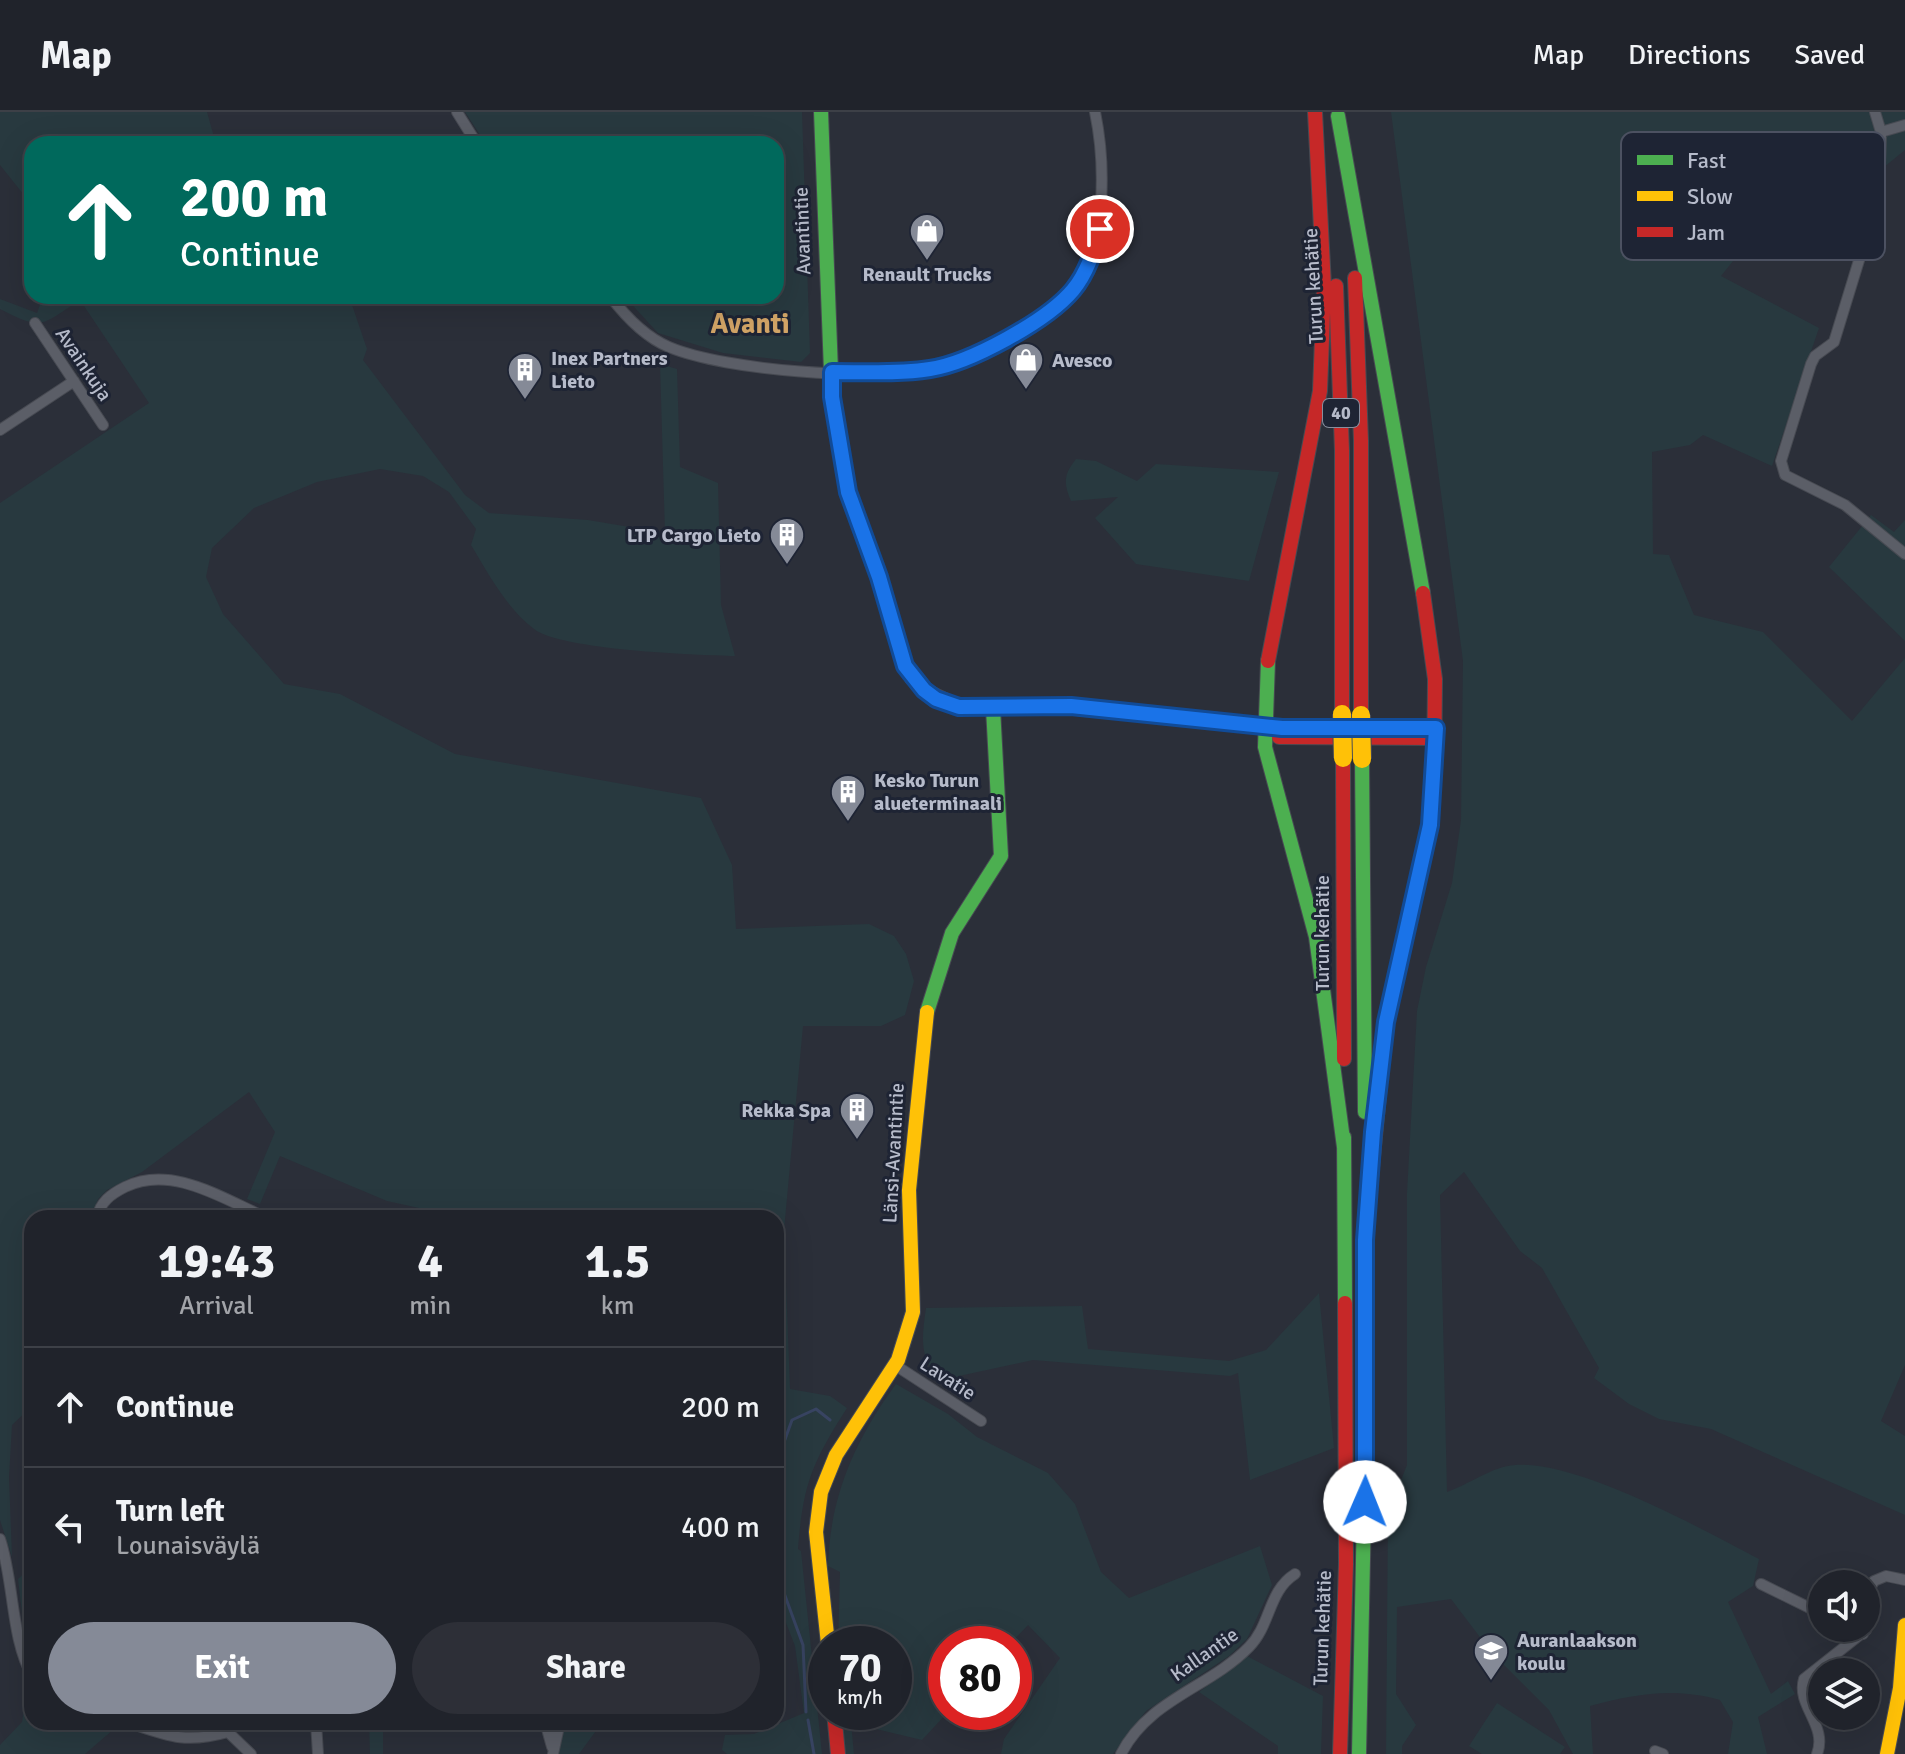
<!DOCTYPE html>
<meta charset="utf-8">
<style>
:root{--surface:#20232b;--page:#2d2f37;--text:#f1f3f6;--muted:#a2a4a9;--line:#3d4047;--accent:#858a97}
body{margin:0;font-family:Signika,sans-serif;background:var(--page);color:var(--text);height:100vh;display:flex;flex-direction:column;font-size:30px;white-space:nowrap}
*{box-sizing:border-box;margin:0}
p{font-size:26px;color:var(--muted)}
.icon{flex:none;width:44px;height:44px;fill:none;stroke:currentColor;stroke-width:2;stroke-linecap:round;stroke-linejoin:round}
.map{position:relative;flex:1;overflow:hidden}
.sheet{position:absolute;left:24px;top:1098px;width:760px;height:520px;display:flex;flex-direction:column;background:var(--surface);border-radius:24px;box-shadow:0 8px 32px #0002,0 0 0 2px var(--line)}
.sheet>*{flex:none}
.guide{position:absolute;left:24px;top:24px;width:760px;height:168px;border-radius:24px;box-shadow:0 8px 32px #0002,0 0 0 2px var(--line);background:#00695c;color:#fff;overflow:hidden}
.fabs{position:absolute;left:1808px;top:1458px;display:grid;gap:16px}
.fabs a{display:grid;place-items:center;width:72px;height:72px;border-radius:50%;background:var(--surface);box-shadow:0 8px 32px #0002,0 0 0 2px var(--line);font-size:40px}
.speed{position:absolute;left:808px;top:1514px;display:flex;gap:16px;font-size:40px;font-weight:700;text-align:center}
.speed>*{display:grid;place-content:center;width:104px;height:104px;border-radius:50%;background:var(--surface);box-shadow:0 8px 32px #0002,0 0 0 2px var(--line);line-height:1}
.speed small{font-size:20px;font-weight:400}
.speed .limit{border:12px solid #d22;background:#fff;color:#111}
.pin{position:absolute;display:grid;place-items:center;width:68px;height:68px;color:#fff;margin:-34px;border:4px solid #fff;border-radius:50%;box-shadow:0 2px 8px #0007}
.me{position:absolute;width:88px;margin:-44px;rotate:1deg;stroke-linejoin:round;filter:drop-shadow(0 0 6px #0008)}
.turn{display:flex;align-items:center;gap:28px;height:168px;padding:0 24px;font-size:36px}
.turn .icon{width:104px;height:104px;stroke-width:2.5}
.turn b{display:block;font-size:56px;line-height:68px}
.eta{display:flex;justify-content:space-evenly;align-items:center;height:136px;text-align:center}
.eta b{font-size:48px;font-weight:700;line-height:56px}
.primary-button{display:flex;gap:16px;margin-top:auto;padding:16px 24px}
.primary-button a{flex:1;height:92px;border-radius:48px;background:var(--accent);color:#fff;font-size:32px;font-weight:700;line-height:92px;text-align:center}
.primary-button a+a{background:var(--page);color:var(--text)}
ul{padding:0;list-style:none}
li{display:flex;align-items:center;gap:24px;height:120px;padding:0 24px;border-top:2px solid var(--line)}
li div{flex:1}
li b{display:block;font-size:30px}
li em{font-style:normal}
header{display:flex;align-items:center;gap:48px;box-sizing:border-box;height:112px;padding:0 40px;background:var(--surface);border-bottom:2px solid var(--line)}
header strong{font-size:38px}
nav{display:flex;gap:44px;margin-inline-start:auto;font-size:28px}
.map>svg:first-child{display:block}
.green{fill:#28393f}
.lines{fill:none;stroke-linecap:round;stroke-linejoin:round}
.stream{stroke:#384462;stroke-width:3}
.street-casing{stroke:#474a52;stroke-width:12}
.fast-casing{stroke:#474a52;stroke-width:16}
.slow-casing{stroke:#474a52;stroke-width:16}
.jam-casing{stroke:#474a52;stroke-width:16}
.street{stroke:#5b5e67;stroke-width:10}
.fast{stroke:#4caf50;stroke-width:14}
.slow{stroke:#ffc107;stroke-width:14}
.jam{stroke:#c62828;stroke-width:14}
.slow-bridge-casing{stroke:#484b55;stroke-width:20;stroke-linecap:butt}
.slow-bridge{stroke:#ffc107;stroke-width:18}
.route-casing{stroke:#114b97;stroke-width:20}
.route{stroke:#1a73e8;stroke-width:14}
.labels{text-anchor:middle;stroke-width:6;stroke-linejoin:round;paint-order:stroke}
.shield{fill:#1e2434;stroke:#888e9d;stroke-width:2}
.shield-label{font-size:18px;font-weight:bold;fill:#b6bbca}
.street-label{font-size:20px;fill:#b6bbca;stroke:#1e2434}
.poi-label{font-size:20px;font-weight:bold;fill:#b6bbca;stroke:#1e2434;text-anchor:start}
.district-label{font-size:28px;font-weight:bold;fill:#d3a567;stroke:#1e2434}
.key{fill:#1e2434;stroke:#4c5161;stroke-width:2}
.key-label{font-size:22px;fill:#b6bbca}
</style>
<header>
<strong>Map</strong>
<nav><a>Map</a><a>Directions</a><a>Saved</a></nav>
</header>
<div class="map">
<svg width="1905" height="1642" viewBox="0 0 1905 1642">
<rect width="100%" height="100%" fill="#2b2f39"/>
<path class="green" d="M 0,0 L 207,0 L 216,32 L 32,32 L 32,93 L 0,53 Z
M 465,0 L 802,0 L 810,241 L 801,250 L 723,241 L 658,221 L 624,184 L 776,184 L 776,32 L 486,32 Z
M 1391,0 L 1905,0 L 1905,38 L 1873,64 L 1844,47 L 1806,58 L 1721,164 L 1819,216 L 1772,354 L 1703,323 L 1690,333 L 1652,340 L 1653,442 L 1669,443 L 1694,503 L 1763,520 L 1852,609 L 1905,546 L 1905,1253 L 1881,1309 L 1905,1324 L 1905,1403 L 1711,1317 L 1659,1307 L 1629,1292 L 1594,1266 L 1599,1256 L 1542,1156 L 1520,1139 L 1464,1060 L 1440,1083 L 1447,1380 C 1468,1373 1493,1354 1515,1353 C 1577,1348 1702,1417 1759,1447 L 1753,1474 L 1728,1490 L 1771,1582 L 1788,1569 L 1795,1582 L 1758,1605 L 1767,1642 L 1728,1642 L 1733,1610 L 1720,1588 C 1674,1575 1635,1582 1590,1594 L 1593,1642 L 1573,1642 L 1549,1598 L 1492,1541 L 1451,1487 L 1397,1495 L 1396,1582 L 1416,1613 L 1402,1634 L 1402,1642 L 1386,1642 L 1388,1401 L 1407,1353 L 1407,1081 L 1417,899 L 1426,855 L 1452,771 L 1461,708 L 1463,549 Z
M 43,184 L 349,184 L 367,237 L 363,248 L 465,383 L 489,401 L 588,408 L 665,421 L 660,252 L 677,257 L 680,355 L 718,371 L 721,493 L 735,544 C 696,543 561,538 534,517 C 507,497 488,461 471,433 L 476,417 L 449,380 L 423,364 L 380,357 L 317,370 L 254,396 L 212,436 L 206,465 L 223,502 L 284,572 L 340,582 L 455,642 L 701,686 L 732,753 L 736,817 L 869,812 L 894,824 L 906,842 L 914,869 L 905,903 L 881,914 L 803,914 L 784,1118 L 790,1277 L 830,1284 L 847,1296 C 812,1351 803,1372 798,1437 L 801,1439 L 822,1642 L 727,1642 L 722,1638 L 725,1623 L 754,1622 L 804,1601 L 795,1534 L 776,1485 L 776,1106 L 512,1106 L 502,1099 L 496,1106 L 419,1106 L 419,1096 L 387,1089 L 280,1044 L 260,1092 L 247,1087 L 275,1020 L 249,980 L 142,1060 L 107,1078 L 98,1087 L 92,1106 L 32,1106 L 32,1294 L 12,1313 L 9,1365 L 12,1445 L 0,1408 L 0,391 L 149,291 L 80,188 C 40,214 43,219 0,197 L 0,187 L 37,201 Z
M 1076,347 L 1096,349 L 1137,369 L 1156,352 L 1279,360 L 1249,469 L 1136,452 L 1095,406 L 1118,385 L 1071,389 C 1063,371 1064,362 1076,347 Z
M 1871,403 L 1894,420 L 1905,408 L 1905,529 L 1829,455 Z
M 1319,1181 L 1334,1336 L 1250,1368 L 1238,1261 L 1230,1264 L 1033,1248 L 959,1264 L 955,1280 C 920,1254 920,1236 926,1196 L 1082,1194 L 1088,1237 L 1229,1249 L 1266,1238 Z
M 896,1272 L 948,1302 L 977,1325 L 1048,1361 L 1075,1392 L 1101,1460 L 1129,1486 L 1260,1434 L 1272,1473 L 1247,1527 L 1229,1544 L 1146,1599 L 1113,1642 L 1001,1642 L 1004,1627 L 1060,1546 L 1028,1513 L 1010,1532 L 946,1532 L 948,1600 L 922,1628 L 851,1611 L 854,1642 L 843,1642 L 840,1600 L 894,1600 L 894,1532 L 838,1532 L 840,1460 L 828,1454 C 830,1384 855,1328 896,1272 Z
M 32,1454 L 32,1550 L 27,1543 L 18,1467 Z
M 1247,1544 L 1323,1584 L 1321,1642 L 1278,1642 L 1278,1634 L 1199,1580 Z
M 26,1585 L 32,1587 L 32,1610 L 96,1610 L 114,1617 L 85,1642 L 0,1642 L 0,1633 L 22,1610 Z
M 1497,1591 L 1565,1635 L 1560,1642 L 1482,1642 L 1469,1634 Z
M 369,1610 L 383,1610 L 383,1642 L 370,1642 Z
M 564,1610 L 598,1610 L 601,1612 L 579,1642 L 557,1642 Z"/>
<g class="lines">
<path class="stream" d="M 776,1339 L 783,1333 L 792,1308 L 816,1297 L 830,1308
M 776,1459 L 803,1533 L 806,1600
M 808,1608 L 814,1642"/>
<defs>
<path id="street" d="M 457,0 L 477,32
M 1875,0 L 1881,20
M 1905,13 L 1881,20 L 1879,83 L 1834,230 L 1815,244 L 1811,252 L 1781,349 L 1785,363 L 1845,393 L 1905,442
M 610,184 C 626,205 645,225 669,235 C 726,259 874,269 934,257 C 975,248 1054,206 1078,171 C 1107,131 1105,48 1095,0
M 35,211 L 103,313
M 0,318 L 74,269
M 97,1106 C 100,1090 111,1082 125,1075 C 172,1052 223,1087 267,1106
M 895,1253 L 981,1309
M 0,1427 C 14,1468 11,1528 32,1563
M 1761,1472 L 1822,1502
M 1852,1516 L 1863,1522
M 127,1610 C 168,1624 185,1632 228,1620 L 251,1642
M 316,1610 L 318,1642
M 545,1610 L 552,1635
M 700,1610 L 707,1610
M 1655,1639 L 1663,1642
M 553,1642 L 560,1610
M 1121,1642 C 1149,1587 1209,1576 1249,1535 C 1271,1513 1268,1479 1295,1462
M 1817,1642 C 1828,1613 1796,1594 1804,1567 L 1866,1518 L 1869,1478 L 1874,1469 L 1886,1464 L 1905,1468"/>
<path id="fast" d="M 821,0 L 832,285 L 849,380
M 1338,4 L 1423,481
M 1268,549 L 1265,635 L 1316,825 L 1344,1035
M 1362,647 L 1365,1000
M 927,900 L 952,821 L 1001,744 L 993,596
M 1344,1025 L 1345,1191
M 1359,1642 L 1367,1253 L 1365,1118"/>
<path id="slow" d="M 1168,604 L 1282,616 L 1436,616
M 828,1532 L 816,1420 L 821,1380 L 836,1343 L 898,1248 L 913,1200 L 909,1078 L 927,900
M 1887,1642 L 1900,1576 L 1905,1513"/>
<path id="jam" d="M 1355,166 L 1361,329 L 1361,603
M 1336,174 L 1342,339 L 1342,602
M 849,380 L 879,465 L 900,541 L 912,566 L 924,578 L 959,595 L 1071,594 L 1168,604
M 1268,549 L 1320,279 L 1324,174 L 1315,0
M 1279,625 L 1435,626
M 1343,646 L 1344,947
M 1365,1128 L 1386,910 L 1430,713 L 1434,673 L 1435,567 L 1423,481
M 834,1600 L 838,1642
M 1340,1642 L 1346,1452 L 1345,1191"/>
</defs>
<use href="#street" class="street-casing"/>
<use href="#fast" class="fast-casing"/>
<use href="#slow" class="slow-casing"/>
<use href="#jam" class="jam-casing"/>
<use href="#street" class="street"/>
<use href="#fast" class="fast"/>
<use href="#slow" class="slow"/>
<use href="#jam" class="jam"/>
<defs>
<path id="slow-bridge" d="M 1342,602 L 1343,646
M 1361,603 L 1362,647"/>
</defs>
<use href="#slow-bridge" class="slow-bridge-casing"/>
<use href="#slow-bridge" class="slow-bridge"/>
</g>
<g class="lines">
<defs>
<path id="route" d="M 1100,117 C 1094,139 1087,161 1073,178 C 1047,209 970,251 930,257 C 898,262 864,260 832,260 L 832,285 L 848,380 L 879,465 L 905,554 L 924,578 L 936,587 L 959,595 L 1071,594 L 1282,616 L 1436,616 L 1430,713 L 1386,910 L 1373,1020 L 1365,1128 L 1365,1390"/>
</defs>
<use href="#route" class="route-casing"/>
<use href="#route" class="route"/>
</g>
<defs>
<symbol id="shop-pin" viewBox="-11 -11 22 30"><path d="M0 17L-7.5 6A9.5 9.5 0 1 1 7.5 6Z" fill="#858a97" stroke="#1e2434"/><path d="M-5-2.5h2.3a2.7 3.5 0 0 1 5.4 0H5L5.5 6h-11ZM-1.5-2.5h3a1.5 2.3 0 0 0-3 0Z" fill="#fff"/></symbol>
<symbol id="building-pin" viewBox="-11 -11 22 30"><path d="M0 17L-7.5 6A9.5 9.5 0 1 1 7.5 6Z" fill="#858a97" stroke="#1e2434"/><path d="M-4-6H4V6H1V3H-1V6H-4ZM-2.5-4.3h1.7v1.8h-1.7ZM.8-4.3h1.7v1.8H.8ZM-2.5-1h1.7V.8h-1.7ZM.8-1h1.7V.8H.8Z" fill="#fff"/></symbol>
<symbol id="school-pin" viewBox="-11 -11 22 30"><path d="M0 17L-7.5 6A9.5 9.5 0 1 1 7.5 6Z" fill="#858a97" stroke="#1e2434"/><path d="M0-5L7-2L0 1L-7-2ZM-4 1L0 2.5L4 1V4Q0 6-4 4Z" fill="#fff"/></symbol>
</defs>
<g fill-rule="evenodd">
<use href="#shop-pin" x="907" y="99" width="40" height="54"/>
<use href="#shop-pin" x="1006" y="228" width="40" height="54"/>
<use href="#building-pin" x="505" y="238" width="40" height="54"/>
<use href="#building-pin" x="767" y="403" width="40" height="54"/>
<use href="#building-pin" x="828" y="660" width="40" height="54"/>
<use href="#building-pin" x="837" y="978" width="40" height="54"/>
<use href="#school-pin" x="1471" y="1519" width="40" height="54"/>
</g>
<g class="labels">
<rect class="shield" x="1323" y="287" width="36" height="28" rx="6"/>
<g class="shield-label">
<text x="1341" y="307">40</text>
</g>
<g class="street-label">
<text transform="translate(802 119) rotate(-92)" y="7">Avantintie</text>
<text transform="translate(1313 174) rotate(-93)" y="7">Turun kehätie</text>
<text transform="translate(84 252) rotate(56)" y="7">Avainkuja</text>
<text transform="translate(1322 821) rotate(-90)" y="7">Turun kehätie</text>
<text transform="translate(893 1041) rotate(-87)" y="7">Länsi-Avantintie</text>
<text transform="translate(948 1266) rotate(33)" y="7">Lavatie</text>
<text transform="translate(1322 1516) rotate(-88)" y="7">Turun kehätie</text>
<text transform="translate(1204 1542) rotate(-35)" y="7">Kallantie</text>
</g>
<g class="poi-label">
<text x="927" y="169" text-anchor="middle">Renault Trucks</text>
<text x="551" y="253">Inex Partners<tspan x="551" dy="23">Lieto</tspan></text>
<text x="1052" y="255">Avesco</text>
<text x="761" y="430" text-anchor="end">LTP Cargo Lieto</text>
<text x="874" y="675">Kesko Turun<tspan x="874" dy="23">alueterminaali</tspan></text>
<text x="831" y="1005" text-anchor="end">Rekka Spa</text>
<text x="1517" y="1535">Auranlaakson<tspan x="1517" dy="23">koulu</tspan></text>
</g>
<g class="district-label">
<text x="750" y="221">Avanti</text>
</g>
</g>
<rect x="1621" y="20" width="264" height="128" rx="12" class="key"/>
<rect x="1637" y="43" width="36" height="10" fill="#4caf50"/>
<rect x="1637" y="79" width="36" height="10" fill="#ffc107"/>
<rect x="1637" y="115" width="36" height="10" fill="#c62828"/>
<g class="key-label">
<text x="1687" y="56">Fast</text>
<text x="1687" y="92">Slow</text>
<text x="1687" y="128">Jam</text>
</g>
</svg>
<div class="fabs">
<a><svg class="icon" aria-label="sound" viewBox="0 0 24 24"><path d="M4 9h4l5-4v14l-5-4H4zM17 9q2 3 0 6"/></svg></a>
<a><svg class="icon" aria-label="layers" viewBox="0 0 24 24"><path d="M12 4l9 5-9 5-9-5zM3 14l9 5 9-5"/></svg></a>
</div>
<div class="speed"><div>70<small>km/h</small></div><div class="limit">80</div></div>
<div class="pin" style="left:1100px;top:117px;background:#d93025"><svg class="icon" aria-label="arrive" viewBox="0 0 24 24"><path d="M6 21V4h12l-3 4 3 4H6"/></svg></div>
<svg class="me" style="left:1365px;top:1390px" viewBox="-20 -20 40 40"><circle r="19" fill="#fff"/><path d="M0-13L10 11 0 6-10 11z" fill="#1a73e8"/></svg>
<div class="guide">
<div class="turn"><svg class="icon" aria-label="ahead" viewBox="0 0 24 24"><path d="M12 20V5M6 11l6-6 6 6"/></svg><div><b>200 m</b>Continue</div></div>
</div>
<section class="sheet">
<div class="eta">
<div><b>19:43</b><p>Arrival</p></div>
<div><b>4</b><p>min</p></div>
<div><b>1.5</b><p>km</p></div>
</div>
<ul>
<li><svg class="icon" aria-label="ahead" viewBox="0 0 24 24"><path d="M12 20V5M6 11l6-6 6 6"/></svg><div><b>Continue</b></div><em>200 m</em></li>
<li><svg class="icon" aria-label="left" viewBox="0 0 24 24"><path d="M17 20v-9H6M10 6l-5 5 5 5"/></svg><div><b>Turn left</b><p>Lounaisväylä</p></div><em>400 m</em></li>
</ul>
<div class="primary-button"><a>Exit</a><a>Share</a></div>
</section>
</div>
